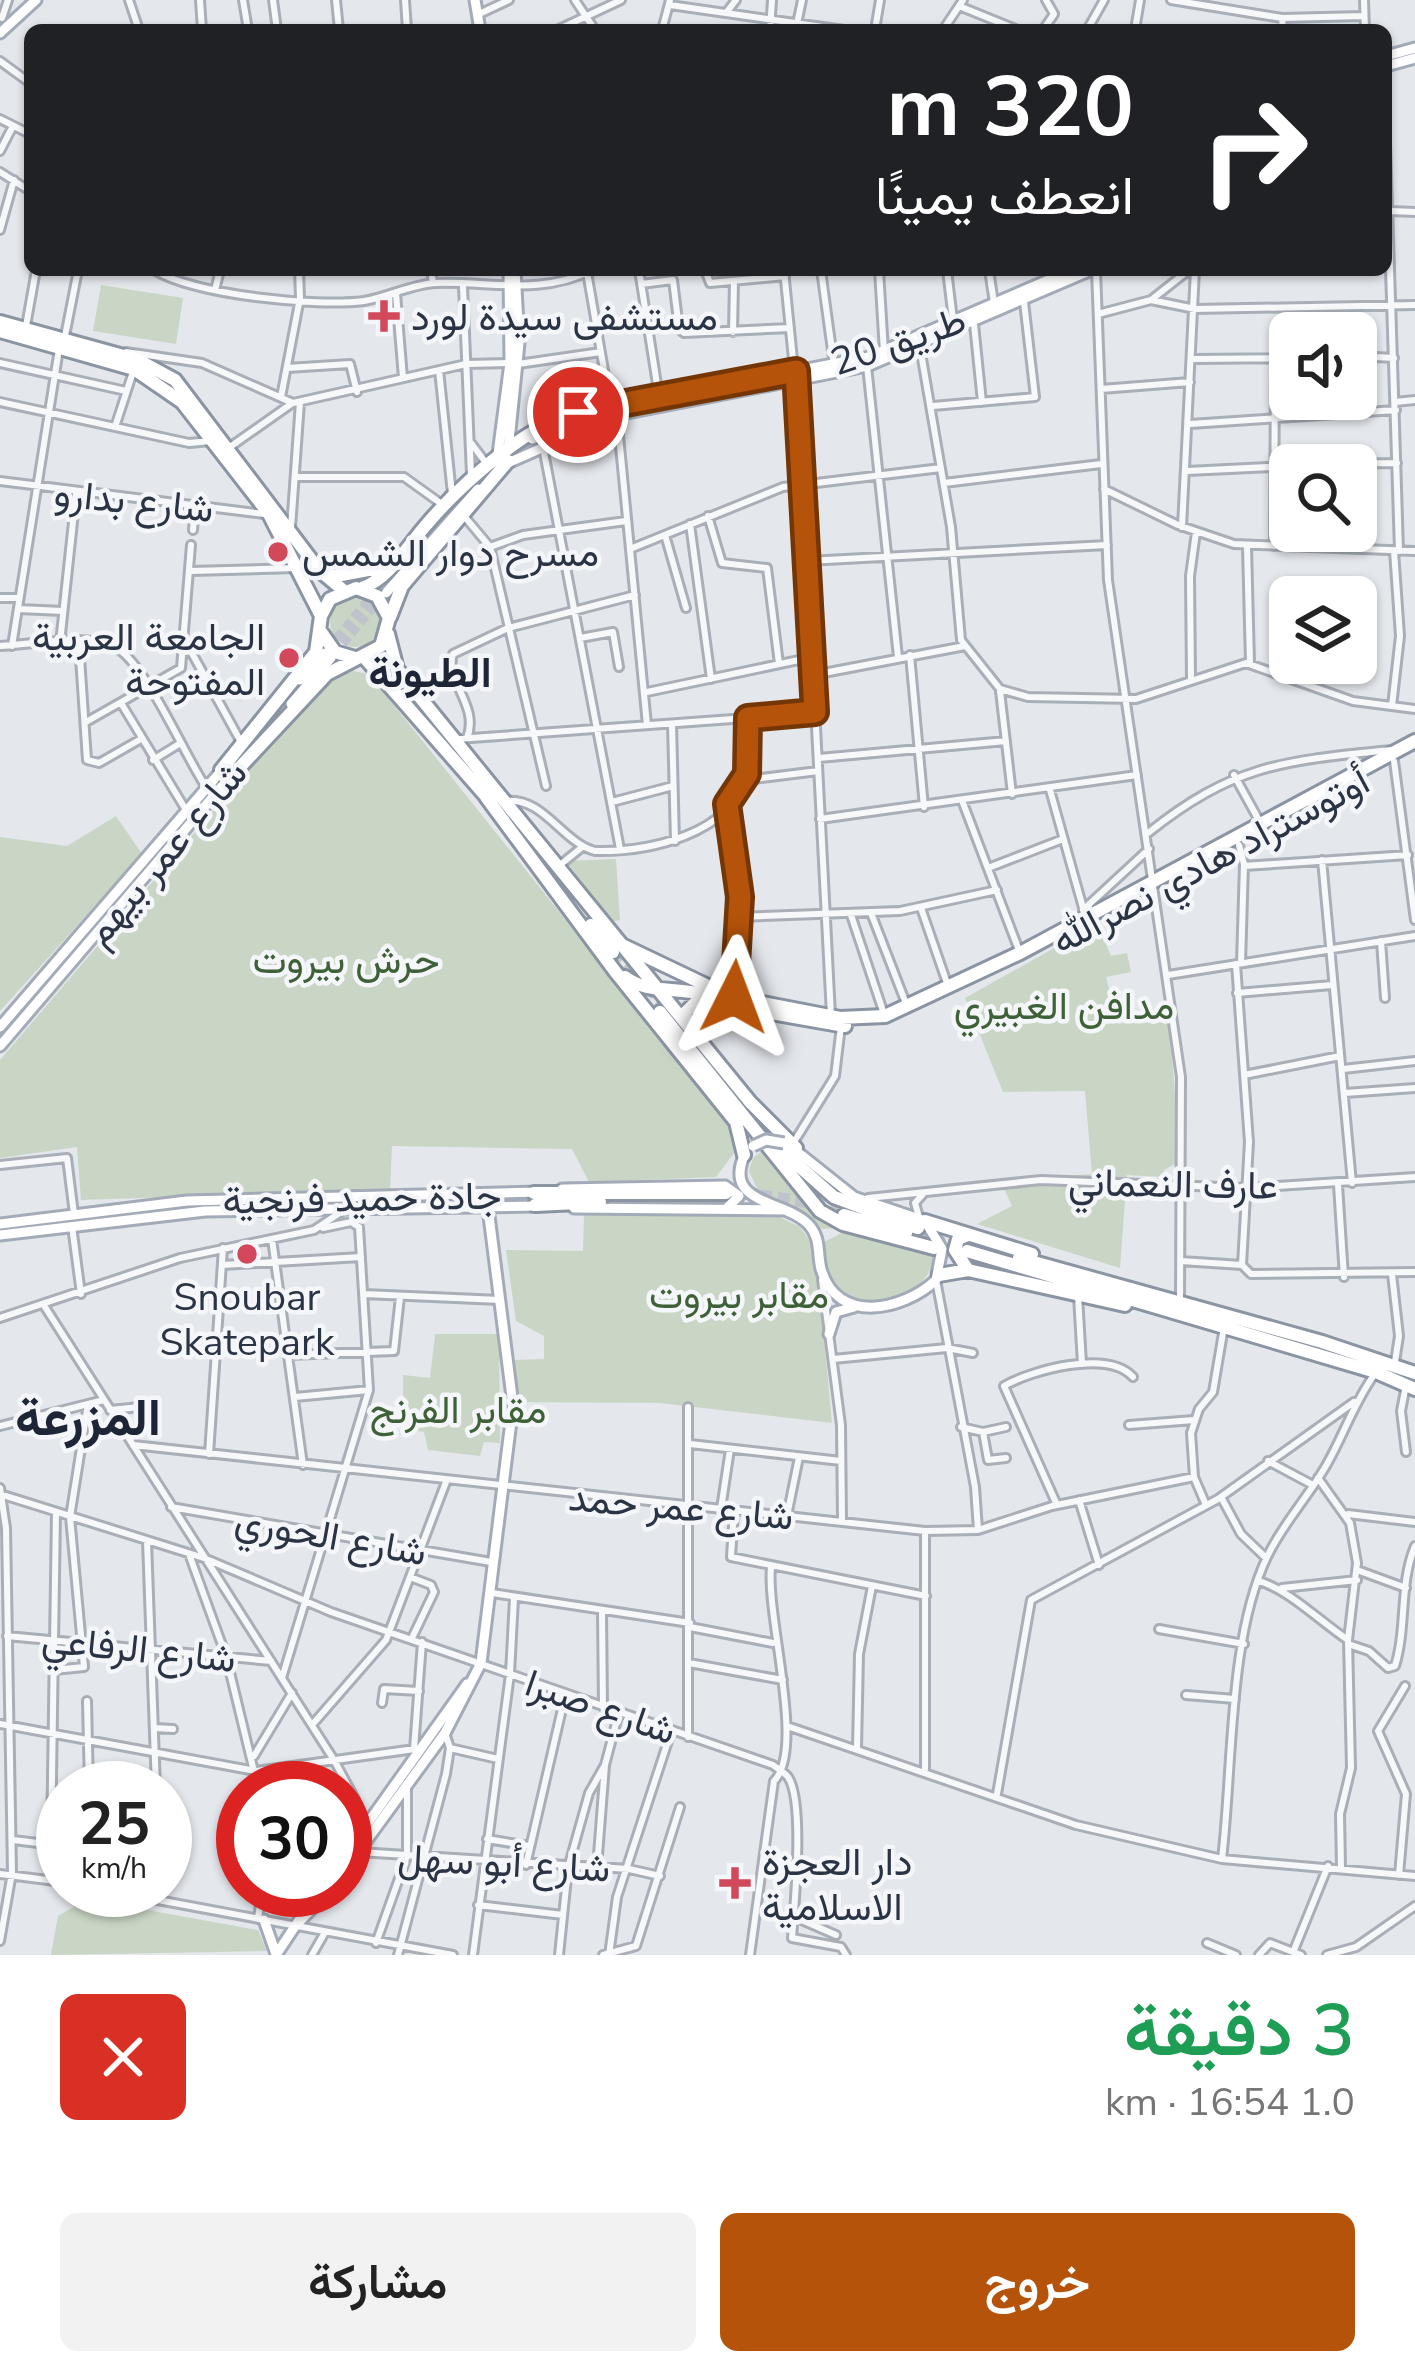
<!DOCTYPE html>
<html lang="ar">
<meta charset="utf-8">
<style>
:root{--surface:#fff;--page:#f2f2f2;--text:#222;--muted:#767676;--accent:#b45309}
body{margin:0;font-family:"Nunito Sans",Vazirmatn,sans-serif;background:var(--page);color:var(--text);direction:rtl;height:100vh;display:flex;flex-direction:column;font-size:45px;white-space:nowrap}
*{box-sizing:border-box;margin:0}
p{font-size:39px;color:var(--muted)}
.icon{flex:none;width:66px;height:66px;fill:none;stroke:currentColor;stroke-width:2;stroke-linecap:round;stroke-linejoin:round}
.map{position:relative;height:1955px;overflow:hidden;direction:ltr}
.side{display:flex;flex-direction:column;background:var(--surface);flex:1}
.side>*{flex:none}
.guide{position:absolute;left:24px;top:24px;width:1368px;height:252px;border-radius:18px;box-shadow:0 3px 9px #0004;direction:rtl;background:#202124;color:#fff;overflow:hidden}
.buttons{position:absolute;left:1269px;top:312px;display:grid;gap:24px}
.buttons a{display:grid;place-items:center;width:108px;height:108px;border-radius:18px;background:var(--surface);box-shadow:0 3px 9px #0004;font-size:60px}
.speed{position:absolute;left:36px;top:1761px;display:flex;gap:24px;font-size:60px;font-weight:700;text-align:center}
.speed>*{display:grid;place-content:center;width:156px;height:156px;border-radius:50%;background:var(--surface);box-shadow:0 3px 9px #0004;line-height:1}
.speed small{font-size:30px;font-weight:400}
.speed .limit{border:18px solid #d22;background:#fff;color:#111}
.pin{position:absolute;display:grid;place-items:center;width:102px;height:102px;color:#fff;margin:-51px;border:6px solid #fff;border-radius:50%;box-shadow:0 3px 12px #0007}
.me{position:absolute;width:132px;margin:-66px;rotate:3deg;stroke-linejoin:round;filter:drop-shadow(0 0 9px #0008)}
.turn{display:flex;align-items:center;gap:42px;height:252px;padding:0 60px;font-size:54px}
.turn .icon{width:156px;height:156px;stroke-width:2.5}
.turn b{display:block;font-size:84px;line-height:102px}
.round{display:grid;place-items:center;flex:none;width:126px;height:126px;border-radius:18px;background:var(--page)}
.overview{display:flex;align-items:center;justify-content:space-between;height:204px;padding:0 60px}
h1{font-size:72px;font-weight:600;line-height:90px;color:#1e9e55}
.cta{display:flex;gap:24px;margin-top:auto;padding:24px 60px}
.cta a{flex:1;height:138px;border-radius:18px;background:var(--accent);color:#fff;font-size:48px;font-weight:600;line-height:138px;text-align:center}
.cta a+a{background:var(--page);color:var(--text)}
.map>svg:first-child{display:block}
.green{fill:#c9d6c5}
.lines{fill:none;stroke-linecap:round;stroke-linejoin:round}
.major-tunnel{stroke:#bfc3cb;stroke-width:9;stroke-dasharray:9 4.5;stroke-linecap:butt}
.highway-tunnel{stroke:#bfc3cb;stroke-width:12;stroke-dasharray:12 6;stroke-linecap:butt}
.minor-casing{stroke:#a9aeb7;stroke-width:12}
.major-casing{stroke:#a3abb8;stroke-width:15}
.highway-casing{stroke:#8b94a3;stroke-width:18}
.minor{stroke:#f7f8fa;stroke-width:6}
.major{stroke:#fff;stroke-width:9}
.highway{stroke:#fff;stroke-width:12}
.major-bridge-casing{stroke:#a3abb8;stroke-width:15;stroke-linecap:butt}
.major-bridge{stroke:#fff;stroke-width:9}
.route-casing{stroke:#753606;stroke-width:30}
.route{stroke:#b45309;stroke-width:21}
.poi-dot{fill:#d1495b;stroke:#f4f6f9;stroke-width:4.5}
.labels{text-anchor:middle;stroke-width:9;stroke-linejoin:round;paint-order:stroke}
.poi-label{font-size:39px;fill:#2b3445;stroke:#f4f6f9;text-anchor:start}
.street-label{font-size:39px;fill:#2b3445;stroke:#f4f6f9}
.park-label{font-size:39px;fill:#3f6138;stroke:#f4f6f9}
.neighbourhood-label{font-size:42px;font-weight:bold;fill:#1d2536;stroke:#f4f6f9}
.district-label{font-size:51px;font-weight:bold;fill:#1d2536;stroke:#f4f6f9}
</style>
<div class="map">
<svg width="1415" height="1955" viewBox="0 0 1415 1955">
<rect width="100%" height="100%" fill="#e4e7ec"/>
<path class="green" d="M 101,285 L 183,298 L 176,344 L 93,331 Z
M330 622a25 25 0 1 1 50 0a25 25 0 1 1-50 0Z
M 353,671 L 369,674 L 732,1128 L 737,1149 L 716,1177 L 589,1182 L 572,1149 L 392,1146 L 390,1190 L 81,1200 L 77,1147 L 0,1158 L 0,1060 L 325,680 Z
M 116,816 L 142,854 L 0,1011 L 0,837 L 67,846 Z
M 616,859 L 620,920 L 612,922 L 566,861 Z
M 1097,924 L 1111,956 L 1127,953 L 1131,972 L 1106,977 L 1118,1024 L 1169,1016 L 1180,1161 L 1164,1170 L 1163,1177 L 1127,1175 L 1120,1268 L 977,1224 L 1012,1206 L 1000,1180 L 1092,1174 L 1085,1091 L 1003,1092 L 965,998 Z
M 766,1148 L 843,1228 L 822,1229 L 788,1203 L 759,1193 L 749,1171 L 753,1158 Z
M 773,1214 L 800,1227 L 816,1250 L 832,1423 L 660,1403 L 517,1402 L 514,1360 L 544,1359 L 544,1336 L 516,1321 L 506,1250 L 583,1251 L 584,1215 Z
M 848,1230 L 937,1252 C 928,1302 853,1326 831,1279 C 826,1268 826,1254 824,1242 Z
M 435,1334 L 499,1334 L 500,1443 L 484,1442 L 480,1456 L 428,1450 L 424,1432 L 403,1429 L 403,1375 L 430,1378 Z
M 87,1899 L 258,1930 L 267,1951 L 51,1955 L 58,1916 Z"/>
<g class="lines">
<path class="major-tunnel" d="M 328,649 L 390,574
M 334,654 L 381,598"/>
<path class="highway-tunnel" d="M 613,952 L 638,984
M 648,986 L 666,1008
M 742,1193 L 848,1208
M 915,1235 L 966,1250"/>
<defs>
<path id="minor" d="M 129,0 L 139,30
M 200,0 L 202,30
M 243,0 L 248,30
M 273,0 L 277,30
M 336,0 L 339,30
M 405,0 L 407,30
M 575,0 L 595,30
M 1171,0 L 1282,18 L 1364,16
M 1364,0 L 1365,30
M 670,5 L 844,30
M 959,6 L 1018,30
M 726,13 L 736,0
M 477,15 L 509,0
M 2,18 L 8,0
M 1282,18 L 1283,30
M 797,24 L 802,0
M 557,30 L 621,0
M 662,30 L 670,0
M 770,30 L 772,0
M 875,30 L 880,0
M 943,30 L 963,0
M 1043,30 L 1054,14 L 1046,0
M 1087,30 L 1104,0
M 1135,30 L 1140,0
M 0,61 L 30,83
M 0,119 L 30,134
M 1386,143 L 1399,551
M 0,151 L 13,126
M 0,172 L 30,191
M 1391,211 L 1415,212
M 0,230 L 14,180
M 154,270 C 196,295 314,307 364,301 C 388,297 412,284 436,283 C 490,281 540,296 592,270
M 431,270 L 433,283
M 639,270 L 659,397
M 705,270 L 710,283 L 785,276
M 784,270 L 801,439 L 831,1015
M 821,270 L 834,365
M 879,270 L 884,352
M 947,270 L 953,320
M 989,270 L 994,303
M 1096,270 L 1108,580 L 1181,1077 L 1180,1302
M 587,272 L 609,399
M 641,284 L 673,280 L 679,329 L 684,333 L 790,328
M 463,286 L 471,475
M 215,290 L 220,270
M 396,293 L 403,378
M 1151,300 L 1189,270
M 1098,314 L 1151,300 L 1195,309 L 1415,305
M 974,324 L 982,402
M 26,326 L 36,270
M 733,332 L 734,281
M 65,336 L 78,270
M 920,347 L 951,527 L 961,640 L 1000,689 L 1028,697 L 1136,699 L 1246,663 L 1353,701 L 1415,709
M 126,352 L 202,363 L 293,403 L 466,364 L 510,363
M 1356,356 L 1394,358
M 1192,359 L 1290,358
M 0,363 L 126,391
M 518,364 L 601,352
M 867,366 L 898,657
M 287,368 L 350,364 L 357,392
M 439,370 L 452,494
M 1101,389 L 1190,382
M 281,397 L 300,298 L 299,270
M 0,402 L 189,443 L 211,441
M 1395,402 L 1415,400
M 933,406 L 1035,397 L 1024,302
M 617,415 L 647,725
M 1190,424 L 1396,410
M 115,427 L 134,369
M 471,443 L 486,463
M 230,447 L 291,404
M 543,447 L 620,849
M 1326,464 L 1397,463
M 1187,471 L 1290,466
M 295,477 L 404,477 L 443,505
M 0,481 L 264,514
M 944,483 L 1101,464
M 1104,489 L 1178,525 L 1234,544 L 1415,551
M 464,516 L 490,547 L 546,786
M 708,516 L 722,563 L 767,568 L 779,664
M 690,524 L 711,679
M 1182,527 L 1195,270
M 291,528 L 300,402
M 193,530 L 195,507
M 665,535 L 686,608
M 1274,546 L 1275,358
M 490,547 L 523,535 L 626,521
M 1247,547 L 1250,663
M 630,549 L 783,487 L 941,468
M 807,561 L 1107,545
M 191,571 L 296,568
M 0,598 L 18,598
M 19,609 L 63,611
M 580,638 L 613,632 L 619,667
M 60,643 L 76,494
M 79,643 L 87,760 L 99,763 L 141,739
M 0,646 C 32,645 83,633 113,646 C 145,660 184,755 206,787
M 12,646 L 59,349
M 188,646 L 241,742
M 910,655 L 924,807
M 813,675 L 965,646
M 1191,680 L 1190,576 L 1196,532
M 1000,691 L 1012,794
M 647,692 L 813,657
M 121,703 L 186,810
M 1392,706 L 1400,636 L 1394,551
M 86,722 L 181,668 L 191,545
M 672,724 L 675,841
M 467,738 C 480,706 444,680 453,654 L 508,628 L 635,595
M 457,739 L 815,713
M 819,758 L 1006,741
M 153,760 L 179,744
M 1394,761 L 1415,920
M 1234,775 L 1261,824
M 745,780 L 818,771
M 1050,790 L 1085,915
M 507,801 C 543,797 563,843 595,851 C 648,852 731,835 747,775 C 752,758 748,735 748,717
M 612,802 L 673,786
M 963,803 L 1020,953
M 727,804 L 740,897 L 734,997
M 820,819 L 1137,775
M 1148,833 C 1234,764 1284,761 1391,750
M 1239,845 L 1244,864 L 1241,963
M 1322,860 L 1352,1183
M 560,865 L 581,848
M 1244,866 L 1408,855
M 988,868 L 1063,839
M 921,908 L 948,986
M 1083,910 L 1149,849
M 871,913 L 907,1006
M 851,915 L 884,1014
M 738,917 L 900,911 L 997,890
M 1381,941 L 1385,998
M 1236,964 L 1249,1142 L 1242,1265
M 1168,975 L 1415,936
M 1237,993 L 1332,985
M 1343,1069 L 1415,1061
M 1244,1075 L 1340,1056
M 1345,1093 L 1415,1088
M 794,1142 L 835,1076 L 841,1026
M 0,1165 L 67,1158 L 74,1214
M 1338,1185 L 1344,1277
M 868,1198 L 1041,1180 L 1246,1188 L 1415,1177
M 919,1217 L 915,1203 L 923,1194
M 72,1226 L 81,1294
M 323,1228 L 351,1222 L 359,1227
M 272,1239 L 303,1465
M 1181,1261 L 1242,1265
M 222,1265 L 361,1257
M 1242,1265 L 1251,1274 L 1415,1272
M 1392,1274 L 1399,1336 L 1395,1362
M 822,1280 L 841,1425 L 842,1521
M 936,1280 L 975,1487 L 978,1530
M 364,1294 L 500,1300
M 1078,1296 L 1082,1364
M 45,1307 L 334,1760 L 355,1799 L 359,1831
M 0,1318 L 180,1258 L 314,1230 L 344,1210
M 288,1355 L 394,1351 L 400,1297
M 833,1359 L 947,1348 L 973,1353
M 1406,1385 L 1401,1411 L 1406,1452
M 295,1397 L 369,1390
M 688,1407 L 688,1737
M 110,1410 L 150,1406
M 1129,1425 L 1194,1420
M 0,1426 L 104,1400
M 961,1427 L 983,1432 L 988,1460 L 1006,1458
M 983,1432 L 1006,1427
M 690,1444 L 841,1461
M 133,1445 L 925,1531 L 978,1530 L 1052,1506 L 1194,1477
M 209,1454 L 223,1248
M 1268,1461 L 1311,1484
M 1318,1478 L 1350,1523 L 1357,1563 L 1348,1640 L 1351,1768 L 1340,1814 L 1341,1867
M 0,1488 L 6,1528 L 12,1873 L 0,1941
M 0,1494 L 204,1558 L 331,1612 L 773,1765 C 778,1769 784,1772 788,1777 C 805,1802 794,1909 792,1938 L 841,1947 L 846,1955
M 1221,1497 L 1241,1534 L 1266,1558
M 1079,1500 L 1099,1565
M 1057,1505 L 1004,1386 C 1032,1370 1108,1349 1133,1377
M 1206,1505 L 1194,1477 L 1191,1433 L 1199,1409 L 1213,1392 L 1224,1327
M 171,1507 L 491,1562
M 721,1509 L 730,1449
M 734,1510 L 731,1557 L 926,1596
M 1348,1514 L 1415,1522
M 787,1516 L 799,1457
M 147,1541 L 156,1788
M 189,1554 L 226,1656 L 258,1788
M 1357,1570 L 1406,1588
M 410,1577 L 431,1585 L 434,1592 L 412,1638
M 1259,1581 C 1291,1591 1319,1621 1348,1640
M 1282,1588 L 1357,1580
M 492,1593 L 690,1623
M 602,1612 L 603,1707
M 690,1627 L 773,1643
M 1159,1629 L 1244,1644
M 7,1636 L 271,1661
M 1348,1644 L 1369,1651 L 1388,1668 L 1395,1666 C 1407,1628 1399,1584 1415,1546
M 689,1663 L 783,1680
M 54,1670 L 84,1667 L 70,1517 L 88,1404
M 282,1678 L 369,1390 L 359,1227
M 1186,1695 L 1235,1699
M 87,1701 L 89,1788
M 382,1703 L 384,1689 L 419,1691
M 0,1724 L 256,1771 L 422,1748
M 312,1725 L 386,1640 L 446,1482
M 787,1726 L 1076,1825 L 1222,1859 L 1415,1876
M 155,1728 L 173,1729
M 450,1748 L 498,1759
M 857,1748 L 859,1654 L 872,1586
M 414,1749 L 422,1642
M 254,1756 L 292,1693
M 925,1769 L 925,1531
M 997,1794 L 1031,1600 L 1218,1499 L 1354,1402
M 487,1839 L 529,1846
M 13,1840 L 63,1846
M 51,1844 L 56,1512
M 359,1852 L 629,1869 L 660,1876
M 1222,1859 C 1233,1768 1228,1639 1267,1557 C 1283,1523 1309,1496 1327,1464 C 1344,1434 1354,1403 1374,1375
M 526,1865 L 565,1696
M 597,1868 L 605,1765 L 619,1712
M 0,1874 L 63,1882
M 1399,1875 L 1406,1794 L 1378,1731 L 1405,1686
M 104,1890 L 453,1955
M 478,1905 L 563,1915
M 797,1918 L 836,1935
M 258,1919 L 262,1890
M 376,1943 L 407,1856 L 407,1784
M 1207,1943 L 1236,1955
M 1294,1950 L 1328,1866
M 312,1955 L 324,1934
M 398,1955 L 446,1774 L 450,1748 L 445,1733
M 473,1955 L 510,1674 L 514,1598
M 559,1955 L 568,1868 L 589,1793 L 605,1765
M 603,1955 L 636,1946 L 680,1807
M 609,1955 L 617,1897 L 671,1732
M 750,1955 L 774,1781 C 806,1749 766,1618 771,1567
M 1259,1955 L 1270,1943 L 1301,1955
M 1327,1955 L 1356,1947 L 1415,1906"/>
<path id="major" d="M 475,0 L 480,30
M 0,33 L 36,0
M 1386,56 L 1415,48
M 1386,66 L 1415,58
M 532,439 L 645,400 L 869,357 L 1072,270
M 508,450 L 519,343 L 515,270
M 498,454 L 510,363 L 509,270
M 503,465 L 617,415 L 867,366 L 1091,270
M 386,593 L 478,489
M 300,680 L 325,653
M 291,704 L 331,658
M 0,1027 L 222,770
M 0,1046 L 230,777
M 745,1154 C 721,1205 787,1200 809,1225 C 821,1238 817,1253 821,1269 C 837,1325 903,1311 936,1280 L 942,1249 L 925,1221 L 854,1197 L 790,1146
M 562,1189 L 725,1186 L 739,1196 L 728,1207
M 574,1208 L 784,1210
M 0,1224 L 187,1201 L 539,1192
M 0,1235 L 205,1211 L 539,1206
M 829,1334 L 836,1312 L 854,1307
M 345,1855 L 467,1684
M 345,1870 L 445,1733 L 481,1663 L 513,1405 L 488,1208
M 264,1920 L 276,1954
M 298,1923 L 330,1890
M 276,1955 L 319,1890"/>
<path id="highway" d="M 0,322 L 138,360 L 175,380 L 319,570 L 343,590
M 0,331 L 134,369 L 182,402 L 269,514 L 321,616
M 322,572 L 336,576 L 389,566
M 362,588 C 389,579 409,544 427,524 C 471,472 570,386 645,400
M 390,617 L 402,586 L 508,461
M 321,632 L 335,652 L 355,658
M 388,634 L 397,669 L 501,797
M 364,657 L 491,802
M 221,770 L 316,652 L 321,616 L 330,599 L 356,588 L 377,596 L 389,618 L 381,646 L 327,674 L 227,781
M 497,792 L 750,1102 L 796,1148
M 486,797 L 614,970 L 736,1122 L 744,1155
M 591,925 L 613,952
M 622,945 L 731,997 L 840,1018 L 885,1016 L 1020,953 L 1415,741
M 625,977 C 651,996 678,985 707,996
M 660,1012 L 820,1211 L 843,1224 L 934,1248
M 690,1029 L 685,1013 L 698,1000 L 845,1026
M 775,1145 L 834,1197 L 918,1228
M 534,1193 L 726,1193
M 535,1205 L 600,1202
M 844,1215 L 906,1233
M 925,1221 L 1032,1254
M 967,1251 L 1376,1372 L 1415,1389
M 1019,1258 L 1322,1342 L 1415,1373
M 968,1270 L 955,1250 L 958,1239 L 968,1235
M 939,1275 L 968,1270 L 1125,1305"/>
</defs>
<use href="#minor" class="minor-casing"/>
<use href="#major" class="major-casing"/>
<use href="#highway" class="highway-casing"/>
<use href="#minor" class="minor"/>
<use href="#major" class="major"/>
<use href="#highway" class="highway"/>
<defs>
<path id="major-bridge" d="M 753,1146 L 766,1140 L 784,1143"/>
</defs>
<use href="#major-bridge" class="major-bridge-casing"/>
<use href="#major-bridge" class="major-bridge"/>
</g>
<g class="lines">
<defs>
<path id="route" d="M 578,412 L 796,371 L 815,712 L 748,718 L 747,774 L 727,804 L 740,897 L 734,997"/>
</defs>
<use href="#route" class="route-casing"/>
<use href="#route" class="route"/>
</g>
<g class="poi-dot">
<path d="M378 298h12v12h12v12h-12v12h-12v-12h-12v-12h12z"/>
<circle cx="278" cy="552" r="12"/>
<circle cx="289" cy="658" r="12"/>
<circle cx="247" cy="1254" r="12"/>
<path d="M729 1865h12v12h12v12h-12v12h-12v-12h-12v-12h12z"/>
</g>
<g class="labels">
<g class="poi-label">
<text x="411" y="330">مستشفى سيدة لورد</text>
<text x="302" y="566">مسرح دوار الشمس</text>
<text x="265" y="650" text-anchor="end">الجامعة العربية<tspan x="265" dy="45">المفتوحة</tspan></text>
<text x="247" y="1310" text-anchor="middle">Snoubar<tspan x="247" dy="45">Skatepark</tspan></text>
<text x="762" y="1875">دار العجزة<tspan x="762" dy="45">الاسلامية</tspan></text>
</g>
<g class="street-label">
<text transform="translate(898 340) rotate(-19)" y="14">طريق 20</text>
<text transform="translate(134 500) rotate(6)" y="14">شارع بدارو</text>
<text transform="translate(165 852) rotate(-50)" y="14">شارع عمر بيهم</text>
<text transform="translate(1210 860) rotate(-28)" y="14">أوتوستراد هادي نصرالله</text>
<text transform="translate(1173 1183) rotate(1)" y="14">عارف النعماني</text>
<text transform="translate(362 1197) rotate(-1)" y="14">جادة حميد فرنجية</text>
<text transform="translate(681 1506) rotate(5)" y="14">شارع عمر حمد</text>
<text transform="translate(331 1535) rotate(10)" y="14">شارع الحوري</text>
<text transform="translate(139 1648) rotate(6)" y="14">شارع الرفاعي</text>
<text transform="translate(601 1706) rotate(19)" y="14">شارع صبرا</text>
<text transform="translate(504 1862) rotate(3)" y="14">شارع أبو سهل</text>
</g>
<g class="park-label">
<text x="346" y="973">حرش بيروت</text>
<text x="1064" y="1019">مدافن الغبيري</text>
<text x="739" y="1308">مقابر بيروت</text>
<text x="458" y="1423">مقابر الفرنج</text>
</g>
<g class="neighbourhood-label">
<text x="430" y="687">الطيونة</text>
</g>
<g class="district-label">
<text x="88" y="1435">المزرعة</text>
</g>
</g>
</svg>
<div class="buttons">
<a><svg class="icon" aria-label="sound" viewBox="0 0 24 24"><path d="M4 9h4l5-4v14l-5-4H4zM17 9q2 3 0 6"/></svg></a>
<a><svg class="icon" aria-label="search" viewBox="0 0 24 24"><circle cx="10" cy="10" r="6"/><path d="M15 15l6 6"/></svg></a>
<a><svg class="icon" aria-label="layers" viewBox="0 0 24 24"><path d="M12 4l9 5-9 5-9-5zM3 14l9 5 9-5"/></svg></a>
</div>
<div class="speed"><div>25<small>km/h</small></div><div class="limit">30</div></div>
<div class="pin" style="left:578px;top:412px;background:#d93025"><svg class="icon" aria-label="arrive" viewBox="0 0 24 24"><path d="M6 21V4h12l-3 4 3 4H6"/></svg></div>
<svg class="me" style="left:734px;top:997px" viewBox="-20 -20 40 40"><path d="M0-17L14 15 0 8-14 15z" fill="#b45309" stroke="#fff" stroke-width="4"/></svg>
<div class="guide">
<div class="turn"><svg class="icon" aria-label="right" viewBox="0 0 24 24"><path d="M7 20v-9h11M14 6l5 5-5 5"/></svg><div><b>320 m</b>انعطف يمينًا</div></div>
</div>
</div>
<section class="side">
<div class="overview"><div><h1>3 دقيقة</h1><p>1.0 km · 16:54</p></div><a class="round" style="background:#d93025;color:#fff"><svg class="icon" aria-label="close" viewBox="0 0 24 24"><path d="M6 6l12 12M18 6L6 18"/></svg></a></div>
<div class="cta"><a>خروج</a><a>مشاركة</a></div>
</section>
